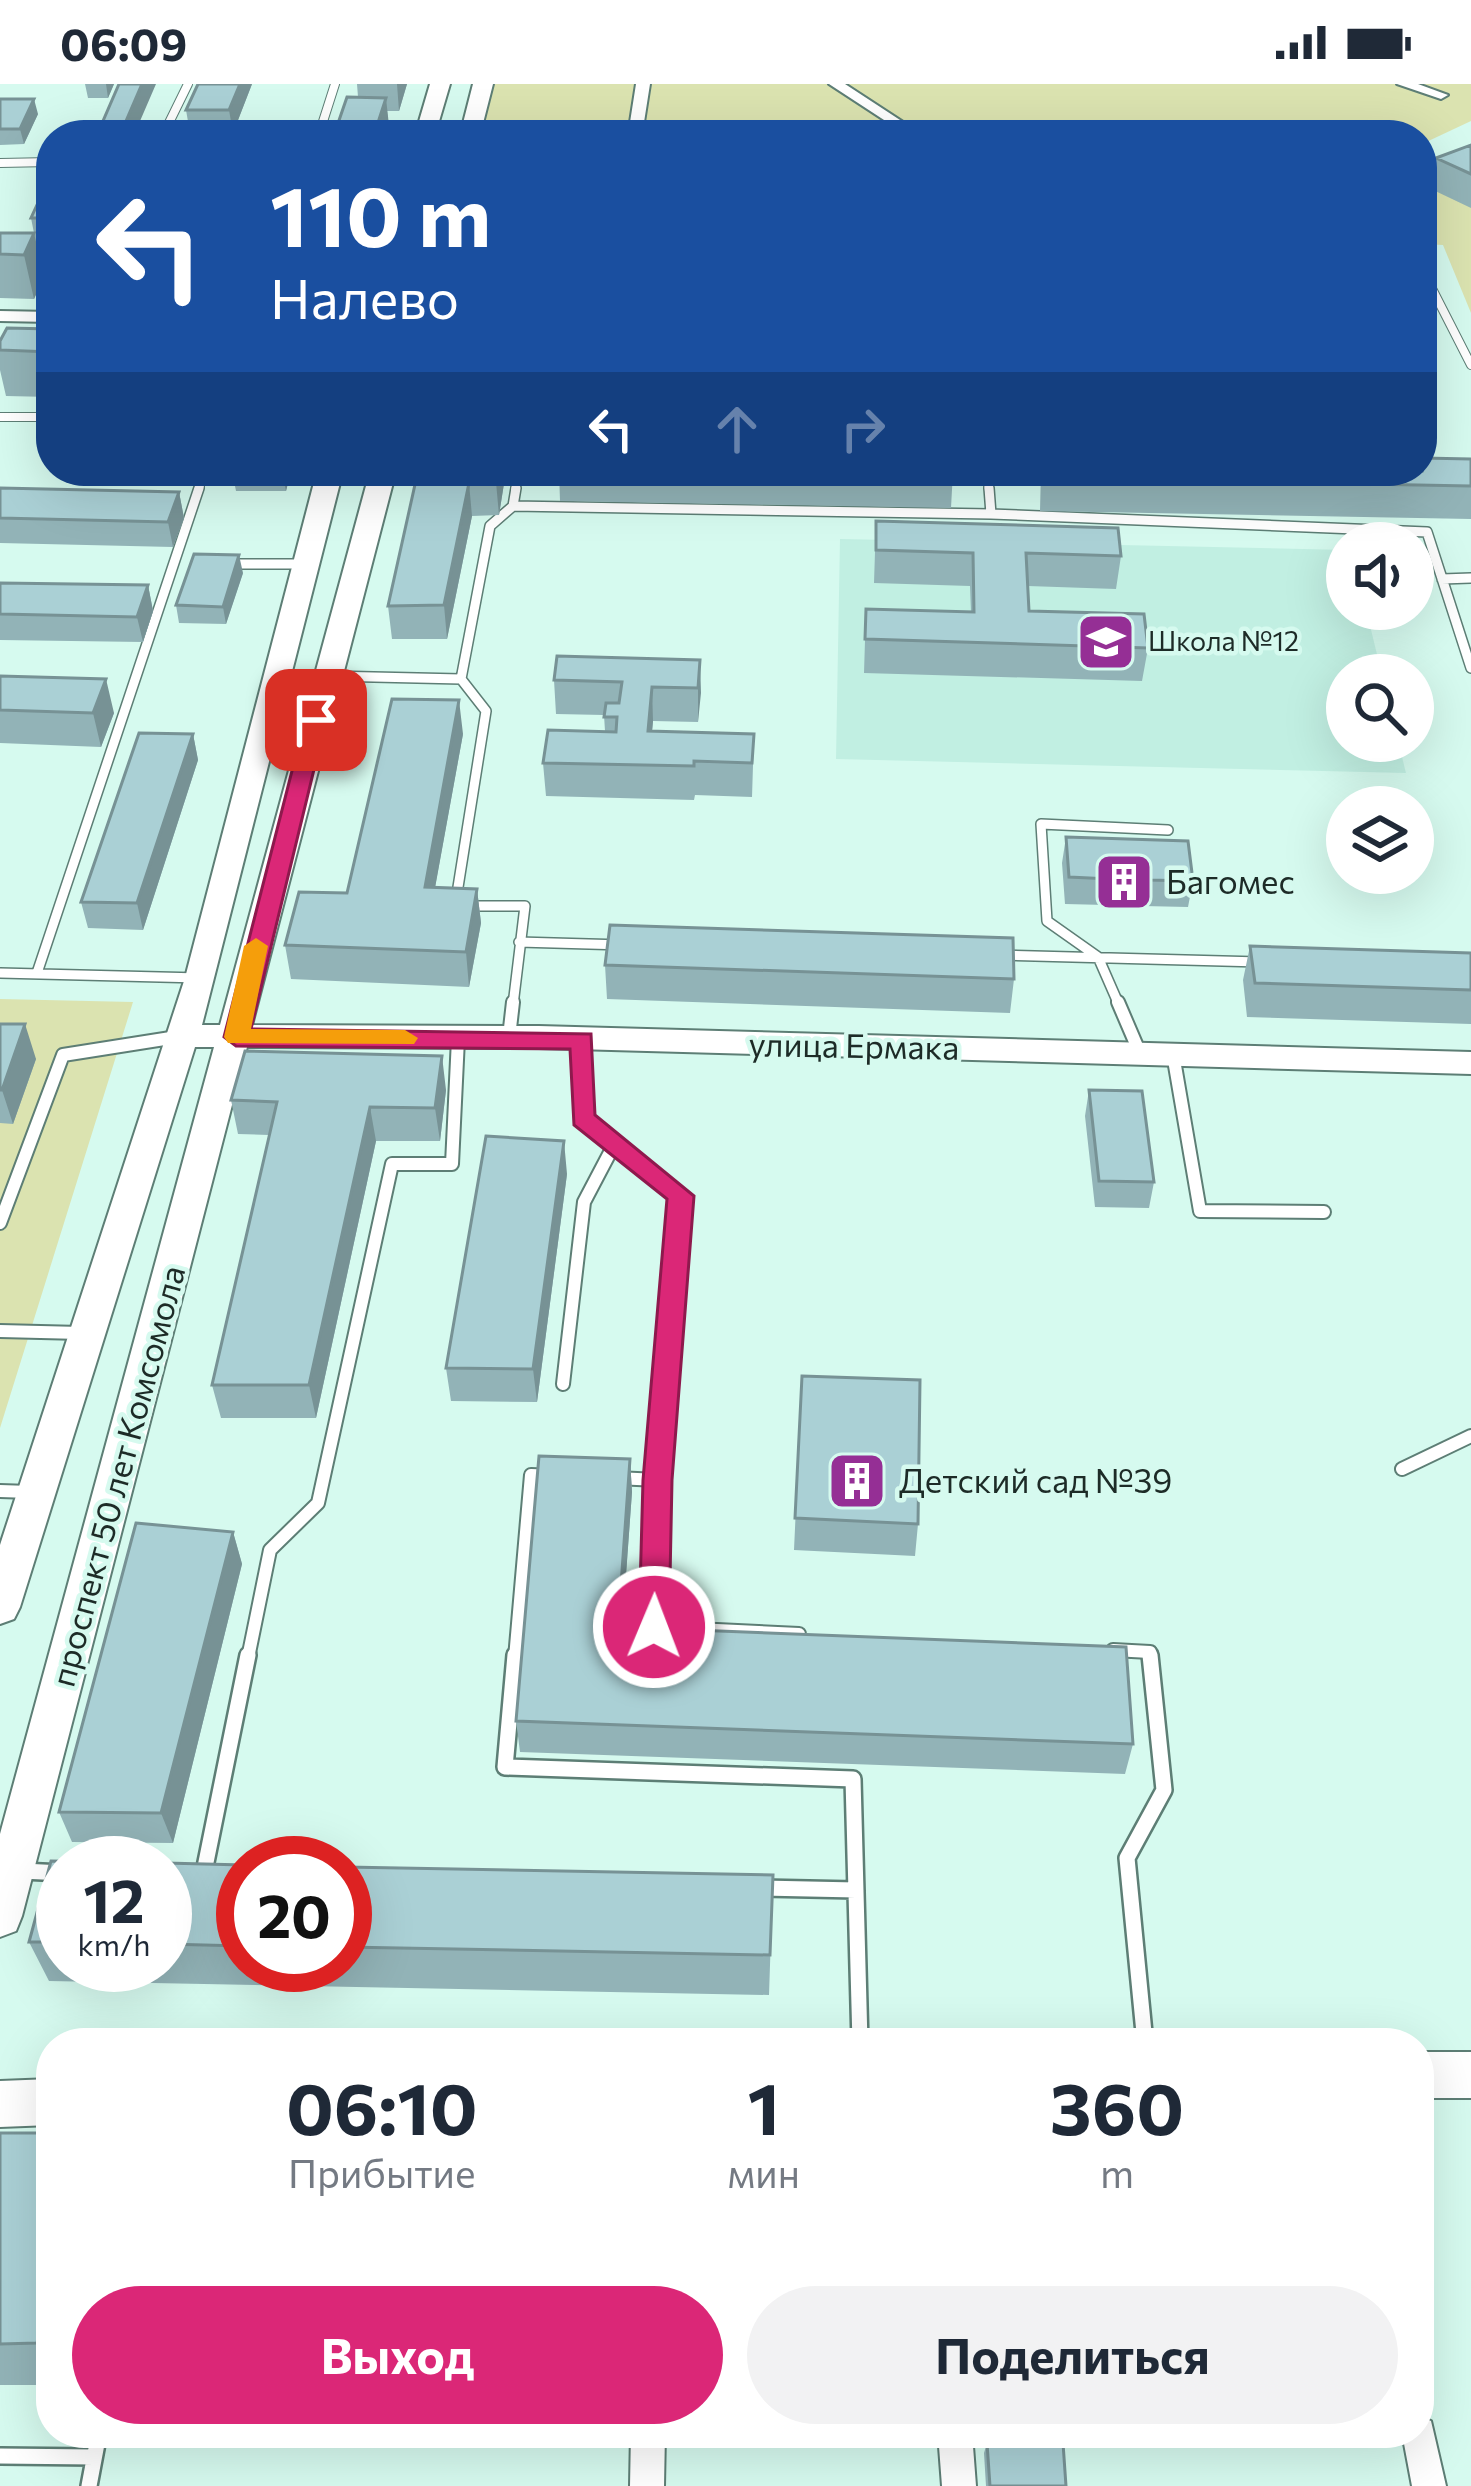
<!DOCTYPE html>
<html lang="ru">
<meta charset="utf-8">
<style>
:root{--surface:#fff;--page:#f2f2f3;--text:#1f2937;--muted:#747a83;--accent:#db2777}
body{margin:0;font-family:Commissioner,sans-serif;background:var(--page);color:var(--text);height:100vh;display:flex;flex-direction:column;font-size:45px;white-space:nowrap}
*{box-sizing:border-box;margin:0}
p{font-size:39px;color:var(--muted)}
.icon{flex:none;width:66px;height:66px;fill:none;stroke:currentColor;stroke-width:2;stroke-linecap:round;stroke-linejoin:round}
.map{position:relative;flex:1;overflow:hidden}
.details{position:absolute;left:36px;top:1944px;width:1398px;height:420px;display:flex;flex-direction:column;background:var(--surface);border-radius:48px;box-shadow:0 12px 48px #0002}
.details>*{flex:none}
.guide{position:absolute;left:36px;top:36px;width:1401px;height:366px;border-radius:48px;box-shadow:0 12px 48px #0002;background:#1a4fa0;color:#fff;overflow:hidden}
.controls{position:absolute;left:1326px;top:438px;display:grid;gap:24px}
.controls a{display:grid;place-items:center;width:108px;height:108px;border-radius:50%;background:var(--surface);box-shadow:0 12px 48px #0002;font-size:60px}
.speed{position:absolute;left:36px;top:1752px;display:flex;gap:24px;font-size:60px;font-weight:700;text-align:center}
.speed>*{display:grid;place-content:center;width:156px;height:156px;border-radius:50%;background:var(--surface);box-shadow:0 12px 48px #0002;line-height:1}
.speed small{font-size:30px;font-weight:400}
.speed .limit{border:18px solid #d22;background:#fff;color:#111}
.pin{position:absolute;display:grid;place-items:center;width:102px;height:102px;color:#fff;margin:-51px;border-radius:24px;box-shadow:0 6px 18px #0006}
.me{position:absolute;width:132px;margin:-66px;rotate:1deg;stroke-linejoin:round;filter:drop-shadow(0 0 9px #0008)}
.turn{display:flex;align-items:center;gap:42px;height:252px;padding:0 36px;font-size:54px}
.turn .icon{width:156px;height:156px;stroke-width:2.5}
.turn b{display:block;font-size:84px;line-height:102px}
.lanes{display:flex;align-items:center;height:114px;padding:0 36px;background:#0003;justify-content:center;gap:60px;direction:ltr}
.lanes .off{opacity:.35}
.eta{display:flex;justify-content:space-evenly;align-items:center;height:204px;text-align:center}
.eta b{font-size:72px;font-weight:700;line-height:84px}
.button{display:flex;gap:24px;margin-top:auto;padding:24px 36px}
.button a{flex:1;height:138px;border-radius:72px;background:var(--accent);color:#fff;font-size:48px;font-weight:700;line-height:138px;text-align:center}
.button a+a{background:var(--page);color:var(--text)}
.status{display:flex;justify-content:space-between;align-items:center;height:84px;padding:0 60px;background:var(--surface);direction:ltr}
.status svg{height:33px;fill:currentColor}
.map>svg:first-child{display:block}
.built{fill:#c1efe2}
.green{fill:#dbe3b0}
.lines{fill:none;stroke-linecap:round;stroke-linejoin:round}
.lane-far3-casing{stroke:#5d7e75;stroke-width:10}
.lane-far2-casing{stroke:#5d7e75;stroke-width:12}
.lane-far1-casing{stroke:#5d7e75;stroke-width:16}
.lane-casing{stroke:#5d7e75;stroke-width:20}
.street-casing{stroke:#5d7e75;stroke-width:4}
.secondary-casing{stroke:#5d7e75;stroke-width:4}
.lane-far3{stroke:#fff;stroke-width:8}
.lane-far2{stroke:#fff;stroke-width:9}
.lane-far1{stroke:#fff;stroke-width:12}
.lane{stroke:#fff;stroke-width:15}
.street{fill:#fff;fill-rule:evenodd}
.secondary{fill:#fff;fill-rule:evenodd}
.wall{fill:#92b3b7}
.shaded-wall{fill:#779295}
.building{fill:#aad0d5;stroke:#779295;stroke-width:3}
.route{fill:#db2777;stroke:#8e194d;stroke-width:3}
.slow{fill:#f59e0b}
.labels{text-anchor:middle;stroke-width:9;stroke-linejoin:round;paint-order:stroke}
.far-poi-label{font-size:27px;fill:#1d2b27;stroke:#d6faef;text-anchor:start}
.poi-label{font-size:33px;fill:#1d2b27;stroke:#d6faef;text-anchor:start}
.street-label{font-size:33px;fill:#1d2b27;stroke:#d6faef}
</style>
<div class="status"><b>06:09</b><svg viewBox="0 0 49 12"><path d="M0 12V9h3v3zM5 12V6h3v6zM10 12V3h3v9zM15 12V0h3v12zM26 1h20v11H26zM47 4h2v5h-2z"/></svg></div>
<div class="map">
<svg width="1471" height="2402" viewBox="0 0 1471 2402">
<rect width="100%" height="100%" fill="#d6faef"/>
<path class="built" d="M 840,455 L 1347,466 L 1347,525 L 1366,525 L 1382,591 L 1347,591 L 1347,657 L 1398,657 L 1406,689 L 836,675 Z"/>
<path class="green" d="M 492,0 L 1471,0 L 1471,37 L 1422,60 L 1422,51 L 480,51 Z
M 1471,77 L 1471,229 L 1443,161 L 1422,160 L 1422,96 Z
M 0,915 L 133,918 L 0,1344 Z"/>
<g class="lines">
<defs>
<path id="lane-far3" d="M 374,45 L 426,46
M 319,50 L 335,0
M 163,51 L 188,0
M 288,51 L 300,44 L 347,45
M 0,79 L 51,78
M 0,183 L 51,184
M 1422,185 L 1471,281
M 0,333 L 51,333
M 987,387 L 989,407
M 198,407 L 205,387
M 515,407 L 518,387"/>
<path id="lane-far2" d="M 516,404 L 513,422 L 991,430 L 1427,448 L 1471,584
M 989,404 L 991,430
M 230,480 L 305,480
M 1442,495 L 1471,494
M 330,592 L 461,595 L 490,442 L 513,422
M 461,595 L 486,627 L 455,822 L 525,822 L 513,921
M 519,858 L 624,861
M 998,871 L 1260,878
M 0,889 L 200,894
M 37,889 L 199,404
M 1119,921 L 1098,873 L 1047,837 L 1041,740 L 1168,746"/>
<path id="lane-far1" d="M 1118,918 L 1139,967
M 509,953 L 513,918
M 583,956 L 583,1034 L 681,1112 L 658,1396
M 1173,970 L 1200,1127 L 1324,1128
M 0,1139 L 63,971 L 177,953
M 0,1247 L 81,1249
M 563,1300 L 584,1118 L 615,1059
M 1402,1385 L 1471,1352
M 616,1394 L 658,1396 L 654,1543 L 799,1550
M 0,1407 L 30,1408
M 1113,1566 L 1150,1568 L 1151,1574
M 248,1574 L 270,1466 L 318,1419 L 392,1080 L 452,1080 L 458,955
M 515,1574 L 531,1391 L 554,1392"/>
<path id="lane" d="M 515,1571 L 505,1683 L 853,1695 L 860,1959
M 22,1787 L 63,1789
M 203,1793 L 248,1571
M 760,1804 L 856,1806
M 1145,1959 L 1127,1774 L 1164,1706 L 1150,1571
M 0,2372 L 94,2373
M 89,2402 L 99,2349"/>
<path id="street" d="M 636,0 L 650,0 L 642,51 L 628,51 Z
M 829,0 L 845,0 L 923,51 L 907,51 Z
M 1397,0 L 1418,0 L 1448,11 L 1441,15 Z
M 0,227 L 51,228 L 51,238 L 0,237 Z
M 1419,2332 L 1431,2337 L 1446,2402 L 1412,2402 L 1402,2349 L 1419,2349 Z
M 631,2349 L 665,2349 L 664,2402 L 630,2402 Z
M 938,2349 L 972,2349 L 976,2402 L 942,2402 Z"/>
<path id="secondary" d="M 430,0 L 450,0 L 435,51 L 415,51 Z
M 473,0 L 493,0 L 480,51 L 460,51 Z
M 317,387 L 343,387 L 202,941 L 220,941 L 370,387 L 396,387 L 252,941 L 539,942 L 1471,968 L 1471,990 L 539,964 L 247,963 L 22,1832 L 16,1847 L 0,1853 L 0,1750 L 214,963 L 195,963 L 20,1523 L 14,1535 L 0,1540 L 0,1461 L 185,894 Z
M 1419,1968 L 1471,1968 L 1471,2014 L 1419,2014 Z
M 51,1995 L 51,2041 L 0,2043 L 0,1997 Z"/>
</defs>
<use href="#lane-far3" class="lane-far3-casing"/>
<use href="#lane-far2" class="lane-far2-casing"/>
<use href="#lane-far1" class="lane-far1-casing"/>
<use href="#lane" class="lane-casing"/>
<use href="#street" class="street-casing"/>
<use href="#secondary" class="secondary-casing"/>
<use href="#lane-far3" class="lane-far3"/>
<use href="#lane-far2" class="lane-far2"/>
<use href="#lane-far1" class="lane-far1"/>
<use href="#lane" class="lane"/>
<use href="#street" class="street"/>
<use href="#secondary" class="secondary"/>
</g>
<path class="wall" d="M 85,0 L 114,0 L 108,14 L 88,14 Z
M 119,0 L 134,51 L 102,51 L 100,44 Z
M 252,0 L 233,49 L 190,49 L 186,26 Z
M 357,0 L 407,0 L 399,27 L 387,27 L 390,51 L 334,51 L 358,13 Z
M 0,15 L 38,30 L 24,60 L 0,61 Z
M 1471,61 L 1471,124 L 1429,104 L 1436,74 Z
M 51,111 L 51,158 L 36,157 L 44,193 L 34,215 L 0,214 L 0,149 L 34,149 L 31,134 Z
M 51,245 L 51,313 L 6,312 L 0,286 L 0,257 Z
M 1471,375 L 1471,435 L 1040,427 L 1041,387 L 1422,387 Z
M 232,387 L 291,387 L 286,407 L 236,407 Z
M 418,387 L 506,387 L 499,431 L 472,432 L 447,555 L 392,555 L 388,522 Z
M 559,387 L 953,387 L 951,424 L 560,417 Z
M 0,404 L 179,408 L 184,434 L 173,463 L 0,459 Z
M 876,437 L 1121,472 L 1116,505 L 1028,502 L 1029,527 L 1148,564 L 1142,597 L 864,589 L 866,525 L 971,528 L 970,502 L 874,499 Z
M 243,489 L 226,540 L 179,539 L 176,521 Z
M 0,499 L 148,501 L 153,527 L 143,558 L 0,556 Z
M 700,576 L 698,638 L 653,637 L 652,647 L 754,650 L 752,713 L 695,711 L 694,716 L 546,712 L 543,679 L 605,647 L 604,631 L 556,630 L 554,596 Z
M 0,592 L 114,629 L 101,663 L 0,659 Z
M 193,650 L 198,676 L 143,846 L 88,844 L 81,818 Z
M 463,650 L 435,803 L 477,805 L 481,839 L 469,903 L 291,895 L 285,861 L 347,809 Z
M 1066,753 L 1193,797 L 1188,823 L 1143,822 L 1142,814 L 1107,813 L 1106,821 L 1065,820 L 1062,779 Z
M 1250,862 L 1471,869 L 1471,940 L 1247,933 L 1243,896 Z
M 605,881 L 1014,895 L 1010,929 L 607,915 Z
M 0,940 L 36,975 L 13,1040 L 0,1039 Z
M 446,1006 L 440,1057 L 376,1057 L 316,1334 L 221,1334 L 212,1301 L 269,1051 L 238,1050 L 231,1016 Z
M 1089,1006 L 1154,1098 L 1149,1124 L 1095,1123 L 1085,1032 Z
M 567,1090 L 537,1318 L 451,1317 L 446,1284 Z
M 802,1292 L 918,1440 L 915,1472 L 794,1466 Z
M 630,1375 L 632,1408 L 622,1543 L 1133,1660 L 1125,1690 L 520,1668 L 516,1637 Z
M 233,1448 L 242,1480 L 173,1759 L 72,1758 L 59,1728 Z
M 63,1779 L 63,1881 L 165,1881 L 165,1779 L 243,1781 L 243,1881 L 345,1881 L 345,1783 L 773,1791 L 769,1911 L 49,1897 L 29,1858 Z
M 0,2049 L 51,2049 L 51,2301 L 0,2301 Z
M 987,2359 L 1066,2402 L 986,2402 L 984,2369 Z"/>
<path class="shaded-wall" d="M 106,0 L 114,0 L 108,14 Z
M 142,0 L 156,0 L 134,51 L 125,51 L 123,44 Z
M 240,0 L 252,0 L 233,49 L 229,26 Z
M 397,0 L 407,0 L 399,27 Z
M 386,14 L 390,51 L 374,51 Z
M 34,15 L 38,30 L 24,60 L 20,45 Z
M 34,149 L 44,193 L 34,215 L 24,171 Z
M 282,387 L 291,387 L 286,407 Z
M 498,387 L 506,387 L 499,431 L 496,398 Z
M 469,399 L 472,432 L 447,555 L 444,521 Z
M 179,408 L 184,434 L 173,463 L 168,438 Z
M 239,471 L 243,489 L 226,540 L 223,523 Z
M 148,501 L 153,527 L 143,558 L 137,533 Z
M 700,576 L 701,609 L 698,638 L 698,604 Z
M 106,595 L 114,629 L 101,663 L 93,629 Z
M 652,603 L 653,637 L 649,681 L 648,647 Z
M 459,616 L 463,650 L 429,837 L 425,803 Z
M 193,650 L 198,676 L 143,846 L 137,819 Z
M 477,805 L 481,839 L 469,903 L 466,868 Z
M 25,940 L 36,975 L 13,1040 L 2,1006 Z
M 442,972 L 446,1006 L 440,1057 L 435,1024 Z
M 370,1023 L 376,1057 L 316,1334 L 309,1301 Z
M 564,1057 L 567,1090 L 537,1318 L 533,1285 Z
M 630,1375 L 632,1408 L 620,1575 L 618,1543 Z
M 233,1448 L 242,1480 L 173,1759 L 161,1729 Z
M 51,2181 L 51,2279 L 37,2259 Z"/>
<path class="building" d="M 119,0 L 142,0 L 123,44 L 100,44 Z
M 198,0 L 240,0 L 229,26 L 186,26 Z
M 347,13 L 386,14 L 374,51 L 334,51 Z
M 0,15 L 34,15 L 20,45 L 0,45 Z
M 1471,61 L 1471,90 L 1436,74 Z
M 42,110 L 51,111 L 51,134 L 31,134 Z
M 0,149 L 34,149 L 24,171 L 0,170 Z
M 7,244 L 51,245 L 51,268 L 0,266 L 0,257 Z
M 1422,374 L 1471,375 L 1471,402 L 1044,394 L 1044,387 L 1422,387 Z
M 418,387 L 498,387 L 496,398 L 469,399 L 444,521 L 388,522 Z
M 739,387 L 953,387 L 953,391 Z
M 0,404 L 179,408 L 168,438 L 0,434 Z
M 876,437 L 1118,444 L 1121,472 L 1026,469 L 1029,527 L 1144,530 L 1148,564 L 865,555 L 866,525 L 974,528 L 973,469 L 876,466 Z
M 194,470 L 239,471 L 223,523 L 176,521 Z
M 0,499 L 148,501 L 137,533 L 0,530 Z
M 557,572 L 700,576 L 698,604 L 652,603 L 648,647 L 754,650 L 752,679 L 694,677 L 694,682 L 543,679 L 548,646 L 616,648 L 617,633 L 604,633 L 606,619 L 619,619 L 622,598 L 554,596 Z
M 0,592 L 106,595 L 93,629 L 0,626 Z
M 392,615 L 459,616 L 425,803 L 477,805 L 466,868 L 285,861 L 299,808 L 347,809 Z
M 139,649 L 193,650 L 137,819 L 81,818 Z
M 1066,753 L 1188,757 L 1193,797 L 1148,796 L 1147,788 L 1109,787 L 1110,795 L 1069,793 Z
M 610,841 L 1013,854 L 1014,895 L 605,881 Z
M 1250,862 L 1471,869 L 1471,906 L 1255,899 Z
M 0,940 L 25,940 L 2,1006 L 0,1006 Z
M 245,967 L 442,972 L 435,1024 L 370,1023 L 309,1301 L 212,1301 L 277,1018 L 231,1016 Z
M 1089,1006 L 1142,1007 L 1154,1098 L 1099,1097 Z
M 486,1052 L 564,1057 L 533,1285 L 446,1284 Z
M 802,1292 L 920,1296 L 918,1440 L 795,1434 Z
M 539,1372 L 630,1375 L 618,1543 L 1126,1563 L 1133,1660 L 516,1637 Z
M 136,1439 L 233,1448 L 161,1729 L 59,1728 Z
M 51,1777 L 156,1779 L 63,1779 L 63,1858 L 29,1858 Z
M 165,1779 L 243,1781 L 243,1862 L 165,1860 Z
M 345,1783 L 773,1791 L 770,1871 L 345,1863 Z
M 0,2049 L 51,2049 L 51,2181 L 37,2259 L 0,2260 Z
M 987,2359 L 1063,2359 L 1066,2402 L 990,2402 Z"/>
<path class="route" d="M 316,630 L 326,636 L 251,945 L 591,950 L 595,1031 L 694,1112 L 672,1396 L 669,1543 L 665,1552 L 654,1556 L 643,1552 L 639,1543 L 643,1396 L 667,1115 L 574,1041 L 570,965 L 236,962 L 224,953 L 305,636 Z"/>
<path class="slow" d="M 256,854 L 268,862 L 251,945 L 405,946 L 418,954 L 414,960 L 228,959 L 224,953 L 244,862 Z"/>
<defs>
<symbol id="school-square" viewBox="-11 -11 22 22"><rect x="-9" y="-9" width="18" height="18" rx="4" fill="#952f95" stroke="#d6faef"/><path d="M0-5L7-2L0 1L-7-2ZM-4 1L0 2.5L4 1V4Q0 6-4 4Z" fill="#fff"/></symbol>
<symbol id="building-square" viewBox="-11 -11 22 22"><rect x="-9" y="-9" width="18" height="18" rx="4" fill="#952f95" stroke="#d6faef"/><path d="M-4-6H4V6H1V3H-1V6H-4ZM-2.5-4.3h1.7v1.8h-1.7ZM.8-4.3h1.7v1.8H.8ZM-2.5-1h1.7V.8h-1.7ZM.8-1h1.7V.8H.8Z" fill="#fff"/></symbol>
</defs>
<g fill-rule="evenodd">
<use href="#school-square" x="1073" y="525" width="66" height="66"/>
<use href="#building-square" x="1091" y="765" width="66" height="66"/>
<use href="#building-square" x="824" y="1364" width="66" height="66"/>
</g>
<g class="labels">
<g class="far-poi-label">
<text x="1148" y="567">Школа №12</text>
</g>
<g class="poi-label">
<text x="1166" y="810">Багомес</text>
<text x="899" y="1409">Детский сад №39</text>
</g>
<g class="street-label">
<text transform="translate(854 962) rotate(1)" y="12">улица Ермака</text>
<text transform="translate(118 1392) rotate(-75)" y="12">проспект 50 лет Комсомола</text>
</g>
</g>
</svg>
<div class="controls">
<a><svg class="icon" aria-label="sound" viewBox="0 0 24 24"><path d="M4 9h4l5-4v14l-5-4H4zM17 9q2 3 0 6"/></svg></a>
<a><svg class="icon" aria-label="search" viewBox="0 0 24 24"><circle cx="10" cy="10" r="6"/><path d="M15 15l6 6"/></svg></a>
<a><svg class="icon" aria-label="layers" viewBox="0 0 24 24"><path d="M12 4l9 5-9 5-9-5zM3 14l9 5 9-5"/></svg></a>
</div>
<div class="speed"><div>12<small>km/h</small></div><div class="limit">20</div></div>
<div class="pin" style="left:316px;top:636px;background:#d93025"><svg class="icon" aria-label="arrive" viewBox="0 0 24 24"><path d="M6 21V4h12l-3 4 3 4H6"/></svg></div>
<svg class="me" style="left:654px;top:1543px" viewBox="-20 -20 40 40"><circle r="17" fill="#db2777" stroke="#fff" stroke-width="3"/><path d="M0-11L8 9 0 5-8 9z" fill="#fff"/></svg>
<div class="guide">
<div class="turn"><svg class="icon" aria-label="left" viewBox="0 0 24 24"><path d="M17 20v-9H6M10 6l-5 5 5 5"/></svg><div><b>110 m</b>Налево</div></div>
<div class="lanes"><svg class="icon" aria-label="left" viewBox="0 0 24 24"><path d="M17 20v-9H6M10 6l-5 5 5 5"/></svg><svg class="icon off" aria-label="ahead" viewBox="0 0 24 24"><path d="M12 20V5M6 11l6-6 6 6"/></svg><svg class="icon off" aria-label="right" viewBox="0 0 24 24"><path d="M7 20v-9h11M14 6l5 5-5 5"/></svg></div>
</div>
<section class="details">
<div class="eta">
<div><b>06:10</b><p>Прибытие</p></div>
<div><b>1</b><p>мин</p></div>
<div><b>360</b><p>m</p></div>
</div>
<div class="button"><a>Выход</a><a>Поделиться</a></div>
</section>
</div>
